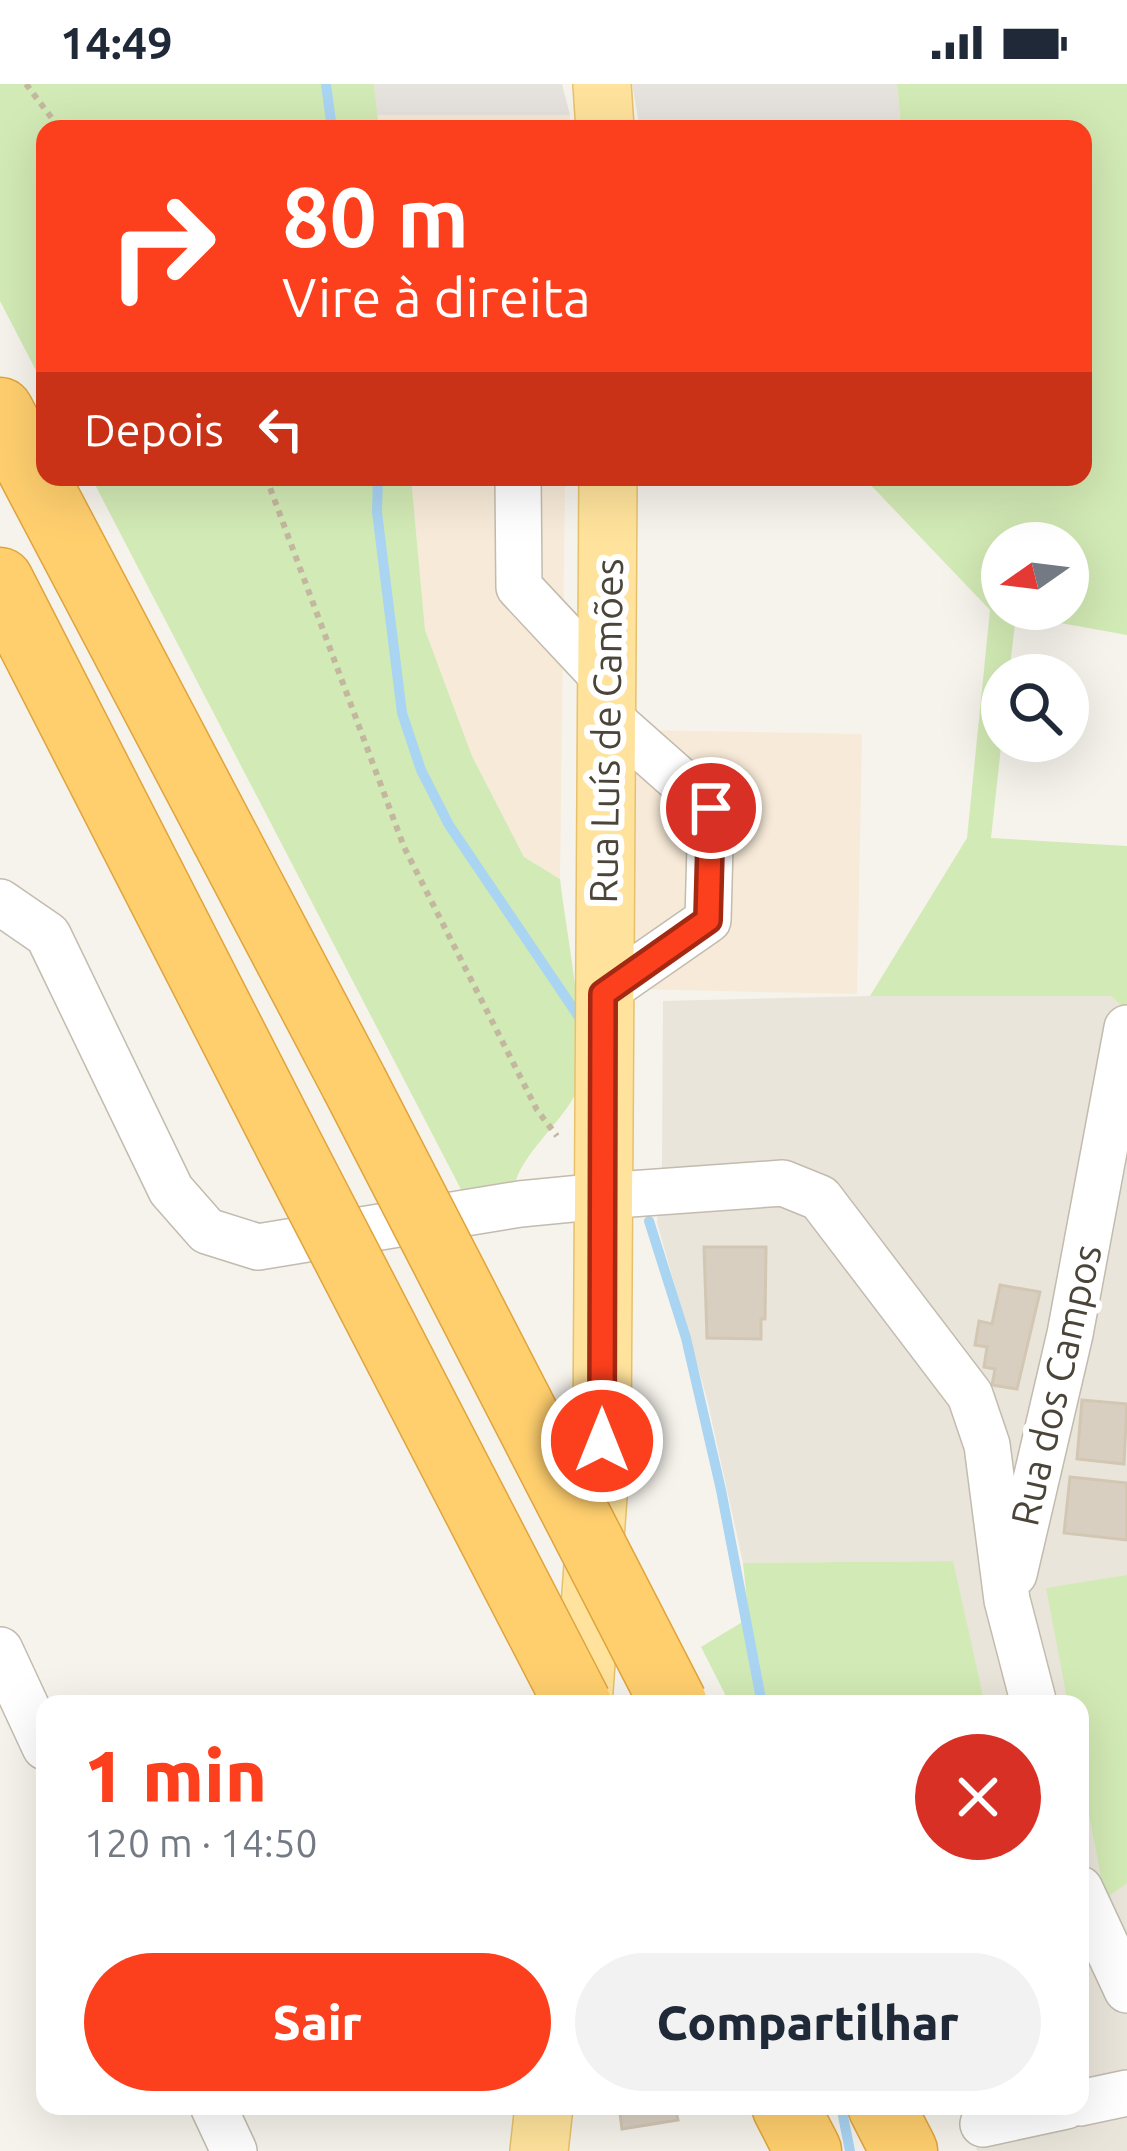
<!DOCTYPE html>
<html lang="pt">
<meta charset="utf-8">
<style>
:root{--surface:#fff;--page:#f2f2f3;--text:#1f2937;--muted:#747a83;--accent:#fc3f1d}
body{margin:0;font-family:Ubuntu,sans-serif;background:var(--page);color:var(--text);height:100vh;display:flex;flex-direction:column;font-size:45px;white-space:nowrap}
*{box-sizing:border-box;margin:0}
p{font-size:39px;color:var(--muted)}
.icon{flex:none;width:66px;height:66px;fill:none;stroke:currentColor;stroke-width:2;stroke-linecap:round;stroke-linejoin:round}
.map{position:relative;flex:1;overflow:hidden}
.side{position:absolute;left:36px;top:1611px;width:1053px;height:420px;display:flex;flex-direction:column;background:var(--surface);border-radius:24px;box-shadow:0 12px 48px #0002}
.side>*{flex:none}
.guide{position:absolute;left:36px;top:36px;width:1056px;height:366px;border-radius:24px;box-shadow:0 12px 48px #0002;background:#fc3f1d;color:#fff;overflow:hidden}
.needle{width:78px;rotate:256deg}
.controls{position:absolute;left:981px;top:438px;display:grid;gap:24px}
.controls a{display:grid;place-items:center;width:108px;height:108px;border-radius:50%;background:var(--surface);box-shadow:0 12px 48px #0002;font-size:60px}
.pin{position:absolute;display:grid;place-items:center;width:102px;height:102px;color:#fff;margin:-51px;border:6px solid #fff;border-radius:50%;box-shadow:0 3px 12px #0007}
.me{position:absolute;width:132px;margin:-66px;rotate:0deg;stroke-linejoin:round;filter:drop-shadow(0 0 9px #0008)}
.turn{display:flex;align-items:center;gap:42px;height:252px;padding:0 48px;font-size:54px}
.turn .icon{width:156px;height:156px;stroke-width:2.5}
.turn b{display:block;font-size:84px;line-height:102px}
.then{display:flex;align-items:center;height:114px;padding:0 48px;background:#0003;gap:24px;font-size:45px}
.round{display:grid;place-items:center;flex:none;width:126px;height:126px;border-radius:63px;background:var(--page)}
.overview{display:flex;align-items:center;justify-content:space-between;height:204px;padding:0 48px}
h1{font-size:72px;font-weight:800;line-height:90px;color:var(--accent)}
.cta{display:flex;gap:24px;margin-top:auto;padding:24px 48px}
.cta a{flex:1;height:138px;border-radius:72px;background:var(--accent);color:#fff;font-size:48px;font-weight:800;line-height:138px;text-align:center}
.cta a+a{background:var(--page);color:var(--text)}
.status{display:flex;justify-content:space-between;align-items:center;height:84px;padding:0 60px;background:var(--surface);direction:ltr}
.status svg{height:33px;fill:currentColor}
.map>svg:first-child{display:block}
.residential{fill:#eae5da}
.commercial{fill:#f7ead8}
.industrial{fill:#e6e2dd}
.green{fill:#d2eab5;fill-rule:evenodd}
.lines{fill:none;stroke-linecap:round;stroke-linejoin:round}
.stream{stroke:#a9d4f2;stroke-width:10}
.building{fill:#d8cfc1;stroke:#d3c7b4;stroke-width:3}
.minor-casing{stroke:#c2bbae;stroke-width:48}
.major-casing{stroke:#e6c16a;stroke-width:60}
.highway-casing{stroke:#e0a43c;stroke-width:69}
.path{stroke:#c4b79f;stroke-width:6;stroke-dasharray:6 6;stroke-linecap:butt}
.minor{stroke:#fff;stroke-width:45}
.major{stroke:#ffe39c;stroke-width:57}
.highway{stroke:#ffcf6e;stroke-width:66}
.highway-bridge-casing{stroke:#e0a43c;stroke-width:69;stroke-linecap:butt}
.highway-bridge{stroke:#ffcf6e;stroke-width:66}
.route-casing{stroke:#a42913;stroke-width:30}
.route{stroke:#fc3f1d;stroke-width:21}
.labels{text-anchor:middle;stroke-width:12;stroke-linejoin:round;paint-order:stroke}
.street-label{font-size:39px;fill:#4b4439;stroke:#fff}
</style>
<div class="status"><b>14:49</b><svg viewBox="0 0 49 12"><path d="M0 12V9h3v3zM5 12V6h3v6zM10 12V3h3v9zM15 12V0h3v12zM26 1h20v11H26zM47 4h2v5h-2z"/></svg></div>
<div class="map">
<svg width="1127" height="2067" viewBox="0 0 1127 2067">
<rect width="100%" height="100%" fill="#f6f3ec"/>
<path class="residential" d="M 870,912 L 1111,912 L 1127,927 L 1127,2067 L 977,2067 L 966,2022 L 1080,2022 L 1080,1620 L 985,1620 L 952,1477 L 743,1479 L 707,1315 L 657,1139 L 662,1080 L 663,917 Z"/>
<path class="commercial" d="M 377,31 L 570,31 L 569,45 L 379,45 Z
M 411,393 L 565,393 L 560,795 L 524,773 L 472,672 L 425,546 Z
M 637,646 L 862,650 L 857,910 L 633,905 Z"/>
<path class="industrial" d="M 374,0 L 562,0 L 570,31 L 377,31 Z
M 632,0 L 897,0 L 901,45 L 640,45 Z"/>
<path class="green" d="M 0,0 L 374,0 L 379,45 L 45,45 L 45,304 L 0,217 Z
M 897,0 L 1127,0 L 1127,551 L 1016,531 L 1009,591 L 1002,591 L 1002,654 L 991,754 L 1127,762 L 1127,927 L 1111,912 L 870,912 L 967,754 L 990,526 L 863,393 L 1083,393 L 1083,45 L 901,45 ZM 1002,459 L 1068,459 L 1068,525 L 1002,525 Z
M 91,393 L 411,393 L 425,546 L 472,672 L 524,773 L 560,795 C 566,848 588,953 578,1002 C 572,1029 527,1063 516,1096 L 466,1115 Z
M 953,1477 L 985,1620 L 730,1620 L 701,1563 L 749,1534 L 743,1479 Z
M 1127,1491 L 1127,1799 L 1105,1815 L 1080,1682 L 1080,1620 L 1068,1620 L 1046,1504 Z"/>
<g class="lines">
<path class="stream" d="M 326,0 L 332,45
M 378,393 L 377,428 L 402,629 L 421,686 L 449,741 L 579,933
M 649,1137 L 686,1254 L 721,1406 L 762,1620
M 841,2022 L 850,2067"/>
</g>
<path class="building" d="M 704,1163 L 766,1163 L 765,1235 L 761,1235 L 761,1255 L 707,1254 Z
M 1000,1201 L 1040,1208 L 1017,1305 L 992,1301 L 995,1285 L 984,1283 L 987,1263 L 975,1261 L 979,1237 L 992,1240 Z
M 1082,1316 L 1127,1320 L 1124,1380 L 1077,1375 Z
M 1070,1393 L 1127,1399 L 1127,1456 L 1064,1449 Z
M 619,2022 L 675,2022 L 678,2036 L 622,2045 Z"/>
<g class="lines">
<defs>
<path id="minor" d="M 518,393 L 519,503 L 606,596
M 0,818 L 48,851 L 171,1106 L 207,1147 L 258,1163 L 520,1120 L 602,1112 L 783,1099 L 820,1114 L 970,1311 L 987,1361 L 1007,1516 L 1034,1620
M 603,909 L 708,836 L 711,724 L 606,631
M 1014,1490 L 1070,1250 L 1127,944
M 0,1566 L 45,1663
M 1080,1805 L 1127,1906
M 1080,2019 L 1127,2009
M 213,2022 L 234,2067
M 983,2040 L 1066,2022"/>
<path id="major" d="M 602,0 L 605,45
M 583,1620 L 602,1357 L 608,393
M 539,2067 L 544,2022"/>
<path id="highway" d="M 0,327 L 354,999
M 0,497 L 281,1046
M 785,2022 L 808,2067
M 881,2022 L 904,2067"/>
</defs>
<use href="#minor" class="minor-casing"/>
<use href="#major" class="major-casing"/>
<use href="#highway" class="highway-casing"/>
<path class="path" d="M 26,0 L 60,45
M 266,393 L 404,763 L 537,1026 L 557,1052"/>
<use href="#minor" class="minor"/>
<use href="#major" class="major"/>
<use href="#highway" class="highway"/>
<defs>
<path id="highway-bridge" d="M 354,999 L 674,1620
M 281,1046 L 578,1620"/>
</defs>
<use href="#highway-bridge" class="highway-bridge-casing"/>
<use href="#highway-bridge" class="highway-bridge"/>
</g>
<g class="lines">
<defs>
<path id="route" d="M 602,1357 L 603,910 L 708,836 L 711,724"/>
</defs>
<use href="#route" class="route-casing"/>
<use href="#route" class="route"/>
</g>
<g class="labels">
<g class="street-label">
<text transform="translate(606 647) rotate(-89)" y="14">Rua Luís de Camões</text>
<text transform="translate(1056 1301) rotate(-77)" y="14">Rua dos Campos</text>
</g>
</g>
</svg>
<div class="controls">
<a><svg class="needle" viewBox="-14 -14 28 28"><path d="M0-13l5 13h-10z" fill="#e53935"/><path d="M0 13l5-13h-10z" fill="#747a83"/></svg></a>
<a><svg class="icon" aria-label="search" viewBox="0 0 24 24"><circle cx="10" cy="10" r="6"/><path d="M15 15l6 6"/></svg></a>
</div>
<div class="pin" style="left:711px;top:724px;background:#d93025"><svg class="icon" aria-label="arrive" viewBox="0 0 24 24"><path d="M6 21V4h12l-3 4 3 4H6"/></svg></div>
<svg class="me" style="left:602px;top:1357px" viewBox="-20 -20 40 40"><circle r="17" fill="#fc3f1d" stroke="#fff" stroke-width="3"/><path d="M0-11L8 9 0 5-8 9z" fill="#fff"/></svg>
<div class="guide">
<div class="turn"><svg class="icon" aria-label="right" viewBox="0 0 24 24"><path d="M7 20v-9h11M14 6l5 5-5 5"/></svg><div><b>80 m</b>Vire à direita</div></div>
<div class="then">Depois<svg class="icon" aria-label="left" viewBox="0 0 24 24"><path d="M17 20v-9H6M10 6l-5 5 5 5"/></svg></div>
</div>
<section class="side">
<div class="overview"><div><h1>1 min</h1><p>120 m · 14:50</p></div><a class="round" style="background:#d93025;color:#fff"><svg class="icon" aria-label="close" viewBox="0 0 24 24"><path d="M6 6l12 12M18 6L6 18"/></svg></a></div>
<div class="cta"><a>Sair</a><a>Compartilhar</a></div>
</section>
</div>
